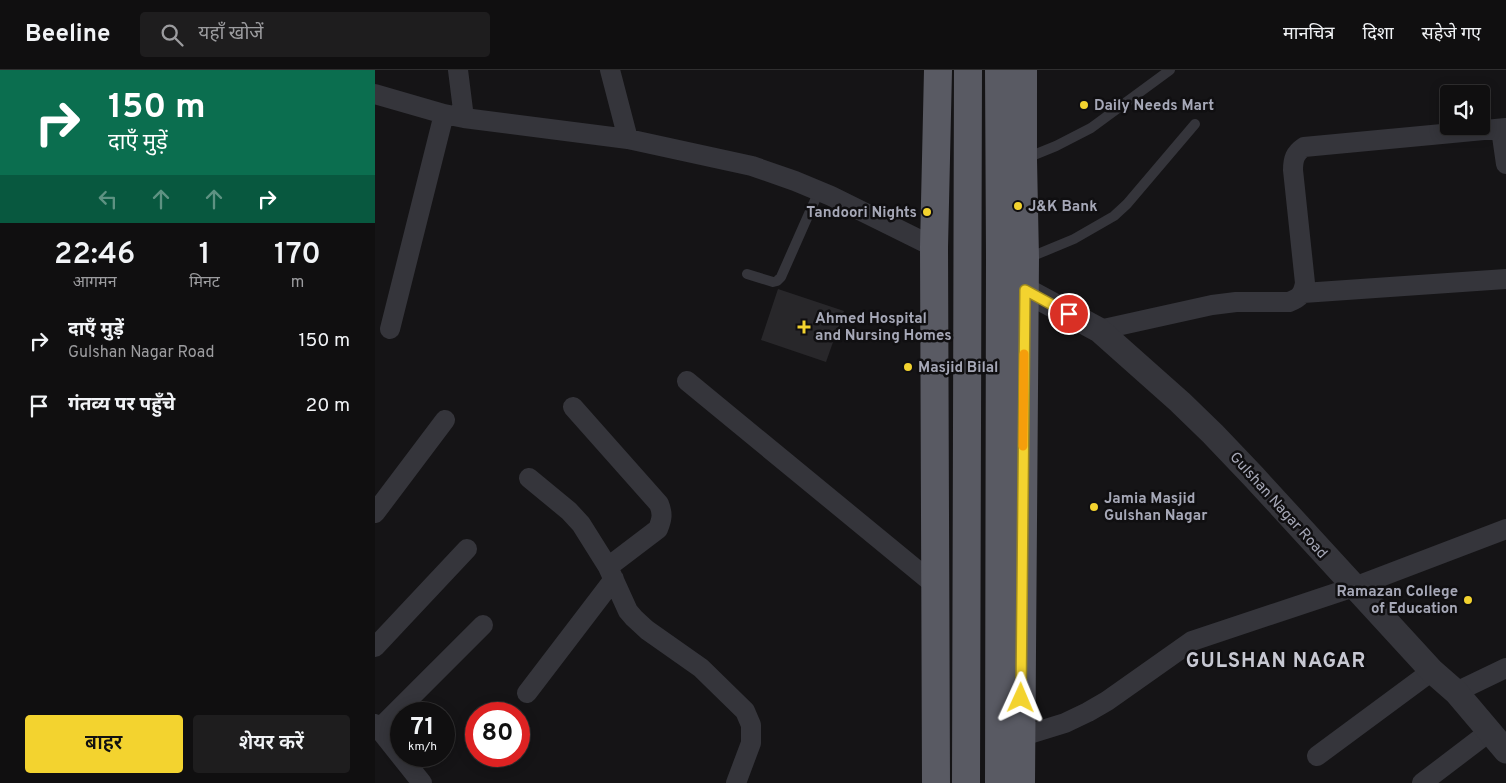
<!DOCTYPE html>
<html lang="hi">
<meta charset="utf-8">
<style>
:root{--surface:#100f10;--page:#1e1d1e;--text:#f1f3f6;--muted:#9c9c9f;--line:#302f30;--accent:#f3d32f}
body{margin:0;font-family:Overpass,"Noto Sans Devanagari",sans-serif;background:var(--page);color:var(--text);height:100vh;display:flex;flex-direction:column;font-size:19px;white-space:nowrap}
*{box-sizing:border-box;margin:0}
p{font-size:16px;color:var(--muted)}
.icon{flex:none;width:28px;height:28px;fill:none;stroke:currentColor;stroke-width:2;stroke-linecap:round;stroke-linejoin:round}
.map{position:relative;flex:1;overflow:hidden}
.details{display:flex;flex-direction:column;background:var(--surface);width:375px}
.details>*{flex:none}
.hud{background:#0b6e4f;color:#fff;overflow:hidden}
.buttons{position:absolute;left:1065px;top:15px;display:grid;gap:10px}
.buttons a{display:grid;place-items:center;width:50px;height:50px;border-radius:5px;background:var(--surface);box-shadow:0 2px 12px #0003,0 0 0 1px var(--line);font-size:25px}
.speed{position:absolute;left:15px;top:632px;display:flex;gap:10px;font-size:25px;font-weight:700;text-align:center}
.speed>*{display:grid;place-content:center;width:65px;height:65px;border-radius:50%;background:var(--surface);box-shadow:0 2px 12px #0003,0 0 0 1px var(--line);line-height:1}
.speed small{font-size:12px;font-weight:400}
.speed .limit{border:8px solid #d22;background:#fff;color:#111}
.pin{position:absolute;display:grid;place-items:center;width:42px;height:42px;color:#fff;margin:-21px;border:2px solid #fff;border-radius:50%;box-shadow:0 1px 5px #0007}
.me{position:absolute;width:55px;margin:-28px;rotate:1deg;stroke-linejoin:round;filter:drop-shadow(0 0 4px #0008)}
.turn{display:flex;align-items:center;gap:18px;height:105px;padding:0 25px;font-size:22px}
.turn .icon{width:65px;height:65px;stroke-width:2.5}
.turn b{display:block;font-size:35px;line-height:42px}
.lanes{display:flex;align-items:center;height:48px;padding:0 25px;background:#0003;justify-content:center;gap:25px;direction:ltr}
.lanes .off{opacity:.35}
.eta{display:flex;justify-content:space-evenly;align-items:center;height:85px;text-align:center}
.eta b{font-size:30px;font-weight:600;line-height:35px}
.cta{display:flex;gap:10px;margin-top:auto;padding:10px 25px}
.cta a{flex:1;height:58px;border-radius:5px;background:var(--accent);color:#111;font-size:20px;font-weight:600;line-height:58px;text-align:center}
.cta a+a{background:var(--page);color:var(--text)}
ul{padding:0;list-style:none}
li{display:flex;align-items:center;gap:15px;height:65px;padding:0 25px}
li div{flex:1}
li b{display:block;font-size:19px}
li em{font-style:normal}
header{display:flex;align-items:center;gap:30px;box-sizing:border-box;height:70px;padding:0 25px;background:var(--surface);border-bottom:1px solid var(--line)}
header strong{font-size:24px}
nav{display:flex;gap:28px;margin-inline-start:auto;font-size:18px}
.search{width:350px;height:45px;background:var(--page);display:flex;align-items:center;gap:12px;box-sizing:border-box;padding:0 18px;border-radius:5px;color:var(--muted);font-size:19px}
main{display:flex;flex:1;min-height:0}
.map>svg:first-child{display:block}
.building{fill:#28272a}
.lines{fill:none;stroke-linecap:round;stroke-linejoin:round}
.service{stroke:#35353b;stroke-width:10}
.minor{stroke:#35353b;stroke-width:20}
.tertiary{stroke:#35353b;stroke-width:25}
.trunk{stroke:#595a63;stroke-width:28}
.route-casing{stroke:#9e891f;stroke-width:12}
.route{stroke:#f3d32f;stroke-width:9}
.slow{stroke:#f59e0b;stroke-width:9}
.poi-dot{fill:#f3d32f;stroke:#100f11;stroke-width:2}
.labels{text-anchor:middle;stroke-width:5;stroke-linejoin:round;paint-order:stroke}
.poi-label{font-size:15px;font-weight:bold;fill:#a6a8b7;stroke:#100f11;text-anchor:start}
.street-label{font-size:15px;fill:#a6a8b7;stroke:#100f11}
.district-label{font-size:20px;font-weight:bold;letter-spacing:1px;fill:#c7c8d2;stroke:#100f11}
</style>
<header>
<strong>Beeline</strong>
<div class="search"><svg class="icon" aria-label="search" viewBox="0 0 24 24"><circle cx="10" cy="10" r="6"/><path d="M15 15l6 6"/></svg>यहाँ खोजें</div>
<nav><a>मानचित्र</a><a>दिशा</a><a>सहेजे गए</a></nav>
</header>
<main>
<section class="details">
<div class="hud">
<div class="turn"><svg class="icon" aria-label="right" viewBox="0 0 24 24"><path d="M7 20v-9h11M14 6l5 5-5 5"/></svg><div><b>150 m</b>दाएँ मुड़ें</div></div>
<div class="lanes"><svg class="icon off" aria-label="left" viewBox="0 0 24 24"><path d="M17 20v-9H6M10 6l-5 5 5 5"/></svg><svg class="icon off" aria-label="ahead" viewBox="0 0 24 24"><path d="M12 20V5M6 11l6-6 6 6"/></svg><svg class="icon off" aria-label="ahead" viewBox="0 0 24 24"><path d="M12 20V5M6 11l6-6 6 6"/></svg><svg class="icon" aria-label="right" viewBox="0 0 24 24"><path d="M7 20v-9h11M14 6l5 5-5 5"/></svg></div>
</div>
<div class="eta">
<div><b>22:46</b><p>आगमन</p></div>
<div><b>1</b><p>मिनट</p></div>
<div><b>170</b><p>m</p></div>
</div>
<ul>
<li><svg class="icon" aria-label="right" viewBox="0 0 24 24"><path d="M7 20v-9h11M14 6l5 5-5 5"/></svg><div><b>दाएँ मुड़ें</b><p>Gulshan Nagar Road</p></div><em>150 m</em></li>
<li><svg class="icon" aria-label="arrive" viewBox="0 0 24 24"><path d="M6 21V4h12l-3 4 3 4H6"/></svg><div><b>गंतव्य पर पहुँचे</b></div><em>20 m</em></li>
</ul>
<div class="cta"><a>बाहर</a><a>शेयर करें</a></div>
</section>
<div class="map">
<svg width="1131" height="713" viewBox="0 0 1131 713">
<rect width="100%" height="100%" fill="#151416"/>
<path class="building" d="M 403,219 L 469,241 L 451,292 L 386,270 Z"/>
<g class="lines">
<path class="service" d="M 649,89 L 681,76 L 716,58 L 795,0
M 653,188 L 699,169 L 739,146 L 752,134 L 820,54
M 372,204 L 398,212 L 402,211 L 406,207 L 444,121"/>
<path class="minor" d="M 83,0 L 89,48
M 235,0 L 253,69
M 0,24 L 69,44 L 89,48 L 253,69 L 377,96 L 420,111 L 456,126 L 559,177
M 1126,59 L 1131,94
M 928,223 L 1131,209
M 15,259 L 69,44
M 724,260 L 837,235 L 861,232 L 914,232 C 925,228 928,224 930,213 L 918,100 C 918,89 920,83 929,77 L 1131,58
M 312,311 L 560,515
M 198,337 L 284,434 C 288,444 287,449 283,459 L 233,497
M 154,408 L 194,441 L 206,454 L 233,497 L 253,541 L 259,548 L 272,560 L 326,598 L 370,641 L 376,655 L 376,673 L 361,713
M 0,443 L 70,350
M 0,577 L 92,479
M 1081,622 L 1131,598
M 152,623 L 239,509
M 0,654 L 47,713
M 4,659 L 108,555
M 635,670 L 690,653 L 713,642 L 732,631 L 817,571 L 979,517 L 1131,459
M 942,686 L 1057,601
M 1047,713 L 1114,662"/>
<path class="tertiary" d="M 650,220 L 724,260 L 805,332 L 838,364 L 879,407 L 1057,601 L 1081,622 L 1131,681"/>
<path class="trunk" d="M 561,713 L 559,177 L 563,0
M 591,713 L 593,0
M 624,713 L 625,186 L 624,0
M 646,713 L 650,188 L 648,90 L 648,0"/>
</g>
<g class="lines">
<defs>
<path id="route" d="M 646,628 L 650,220 L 694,244"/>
</defs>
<use href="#route" class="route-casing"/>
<use href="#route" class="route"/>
<path class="slow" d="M 648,376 L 649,284"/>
</g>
<g class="poi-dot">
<circle cx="709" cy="35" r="5"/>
<circle cx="643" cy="136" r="5"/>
<circle cx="552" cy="142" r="5"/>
<path d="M426.5 249.5h5v5h5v5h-5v5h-5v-5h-5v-5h5z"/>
<circle cx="533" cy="297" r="5"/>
<circle cx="719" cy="437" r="5"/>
<circle cx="1093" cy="530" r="5"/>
</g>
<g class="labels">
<g class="poi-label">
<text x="719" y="40">Daily Needs Mart</text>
<text x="653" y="141">J&amp;K Bank</text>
<text x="542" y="147" text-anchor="end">Tandoori Nights</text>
<text x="440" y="253">Ahmed Hospital<tspan x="440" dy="17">and Nursing Homes</tspan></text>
<text x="543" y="302">Masjid Bilal</text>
<text x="729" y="433">Jamia Masjid<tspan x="729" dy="17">Gulshan Nagar</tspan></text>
<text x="1083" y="526" text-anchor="end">Ramazan College<tspan x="1083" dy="17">of Education</tspan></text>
</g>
<g class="street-label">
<text transform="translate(904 435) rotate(48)" y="5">Gulshan Nagar Road</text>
</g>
<g class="district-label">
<text x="901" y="597">GULSHAN NAGAR</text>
</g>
</g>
</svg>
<div class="buttons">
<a><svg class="icon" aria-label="sound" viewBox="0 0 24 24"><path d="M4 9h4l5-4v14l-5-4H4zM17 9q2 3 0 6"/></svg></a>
</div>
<div class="speed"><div>71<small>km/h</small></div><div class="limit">80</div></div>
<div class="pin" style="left:694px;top:244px;background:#d93025"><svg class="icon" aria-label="arrive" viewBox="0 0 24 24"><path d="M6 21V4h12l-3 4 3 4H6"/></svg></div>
<svg class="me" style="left:646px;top:628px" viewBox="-20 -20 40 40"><path d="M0-17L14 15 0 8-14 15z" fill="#f3d32f" stroke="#fff" stroke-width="4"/></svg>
</div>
</main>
